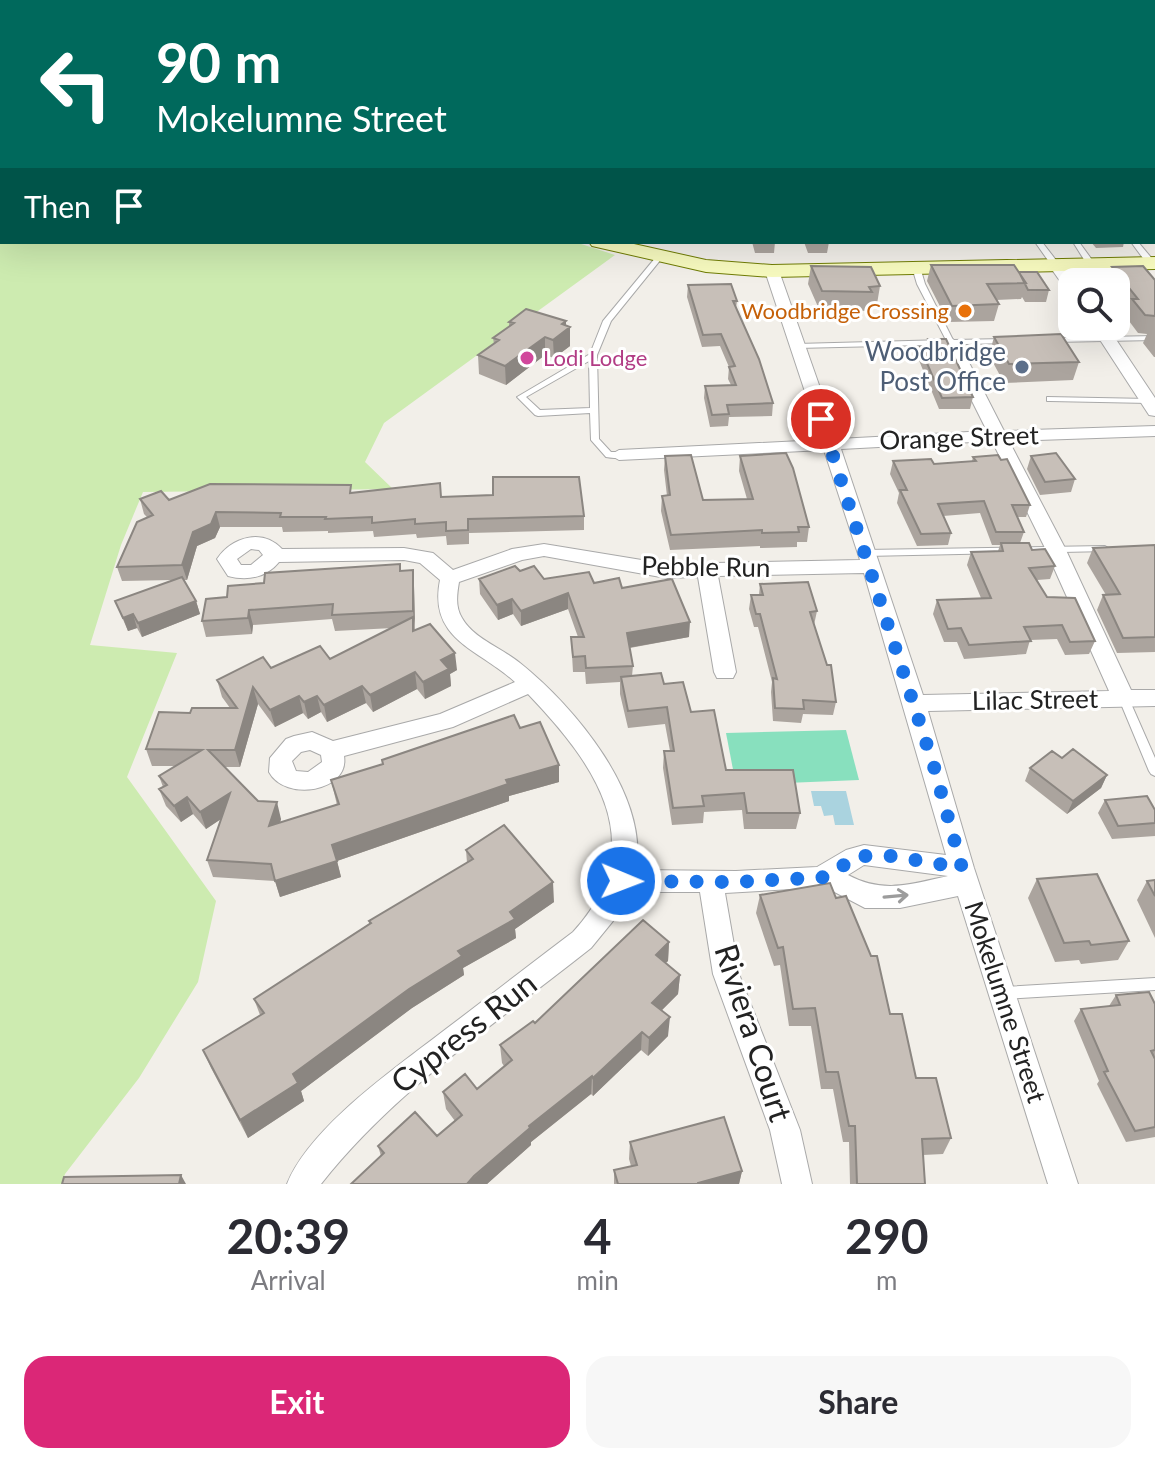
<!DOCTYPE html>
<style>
:root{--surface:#fff;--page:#f7f7f7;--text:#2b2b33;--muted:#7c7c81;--accent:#db2777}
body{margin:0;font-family:Lato,sans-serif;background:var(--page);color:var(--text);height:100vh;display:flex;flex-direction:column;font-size:30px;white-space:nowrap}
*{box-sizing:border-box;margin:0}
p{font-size:26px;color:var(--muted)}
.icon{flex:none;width:44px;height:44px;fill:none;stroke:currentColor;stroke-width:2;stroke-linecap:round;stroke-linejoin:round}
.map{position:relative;height:1184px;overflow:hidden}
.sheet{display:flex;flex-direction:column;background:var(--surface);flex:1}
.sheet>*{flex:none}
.hud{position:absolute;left:0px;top:0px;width:1156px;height:244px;box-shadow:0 8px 32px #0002;background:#00695c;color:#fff;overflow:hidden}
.fabs{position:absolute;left:1058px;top:268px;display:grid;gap:16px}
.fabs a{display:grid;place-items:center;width:72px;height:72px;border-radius:16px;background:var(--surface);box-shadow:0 8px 32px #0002;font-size:40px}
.pin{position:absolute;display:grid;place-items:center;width:68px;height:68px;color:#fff;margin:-34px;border:4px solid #fff;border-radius:50%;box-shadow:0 2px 8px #0007}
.me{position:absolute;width:88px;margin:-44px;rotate:91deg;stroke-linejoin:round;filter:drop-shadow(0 0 6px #0008)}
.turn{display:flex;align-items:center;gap:28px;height:168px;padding:0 24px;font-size:36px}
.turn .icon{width:104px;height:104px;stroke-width:2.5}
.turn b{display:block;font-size:56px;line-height:68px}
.then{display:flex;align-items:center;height:76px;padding:0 24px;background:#0003;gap:16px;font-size:30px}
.eta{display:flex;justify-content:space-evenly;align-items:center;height:136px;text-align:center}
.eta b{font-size:48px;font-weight:700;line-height:56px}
.action{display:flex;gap:16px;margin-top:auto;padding:16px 24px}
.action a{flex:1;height:92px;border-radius:24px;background:var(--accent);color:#fff;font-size:32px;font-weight:700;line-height:92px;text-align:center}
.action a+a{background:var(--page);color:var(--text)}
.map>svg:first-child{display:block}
.grass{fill:#cdebb0}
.pitch{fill:#88e0be}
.water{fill:#aad3df}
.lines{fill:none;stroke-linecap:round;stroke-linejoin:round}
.lane-casing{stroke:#a9a9a9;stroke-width:2}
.street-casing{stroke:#a9a9a9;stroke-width:2}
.secondary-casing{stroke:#707d05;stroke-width:2}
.lane{fill:#fff;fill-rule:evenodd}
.street{fill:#fff;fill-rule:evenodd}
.secondary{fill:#f7fabf;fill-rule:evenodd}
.wall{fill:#aba49e}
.shaded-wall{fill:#8b8681}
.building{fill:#c7bfb8;stroke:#8b8681;stroke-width:2}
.oneway{stroke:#9c9c9c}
.route{stroke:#1a73e8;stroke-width:14;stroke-dasharray:0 25.2}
.food-dot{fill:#e8710a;stroke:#fff;stroke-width:3}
.hotel-dot{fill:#d1479c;stroke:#fff;stroke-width:3}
.service-dot{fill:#5c6f8a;stroke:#fff;stroke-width:3}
.labels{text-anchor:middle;stroke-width:6;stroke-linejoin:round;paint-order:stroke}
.far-food-label{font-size:22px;fill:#c56008;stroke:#fff;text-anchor:end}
.far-hotel-label{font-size:22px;fill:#b23c85;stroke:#fff;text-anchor:start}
.service-label{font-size:26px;fill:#4e5e75;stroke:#fff;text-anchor:end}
.street-label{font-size:26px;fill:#222;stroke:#fff}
.near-street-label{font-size:32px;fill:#222;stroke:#fff}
</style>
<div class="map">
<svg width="1155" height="1184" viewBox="0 0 1155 1184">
<rect width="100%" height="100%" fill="#f2efe9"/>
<path class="grass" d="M 686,0 L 1155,0 L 1155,45 L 1154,2 L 674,2 Z
M 0,214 L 2,242 L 575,242 L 615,255 L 384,423 L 365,462 L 393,489 L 143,492 L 121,545 L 90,645 L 177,653 L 127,777 L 216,901 L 198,982 L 139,1078 L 65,1174 L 62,1184 L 0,1184 Z"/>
<path class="pitch" d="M 846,730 L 859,780 L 736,785 L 726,733 Z"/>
<path class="water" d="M 811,791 L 846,791 L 854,825 L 835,825 L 833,815 L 824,816 L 821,806 L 814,806 Z"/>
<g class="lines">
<defs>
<path id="lane" d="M 122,0 L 126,0 L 126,2 L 122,2 Z
M 212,0 L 217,0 L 218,2 L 213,2 Z
M 427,0 L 431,0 L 431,2 L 427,2 Z
M 1155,36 L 1155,40 L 1154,41 L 1154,37 Z
M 1154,195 L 1155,195 L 1155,199 L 1154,199 Z
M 1154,206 L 1155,206 L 1155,211 L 1154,211 Z
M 1035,242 L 1042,242 L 1059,264 L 1058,266 L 1052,266 Z
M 1073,242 L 1079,242 L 1095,264 L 1094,266 L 1088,266 Z
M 1131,242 L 1138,242 L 1154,261 L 1154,265 L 1148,265 Z
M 656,257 L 662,258 L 611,321 L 597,355 L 599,439 L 611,452 L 619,452 L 623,455 C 620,459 611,458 606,457 L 591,440 L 590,413 L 538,416 L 535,415 L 517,397 L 590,354 L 603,321 ZM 589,361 L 590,408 L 540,410 L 526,397 Z
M 913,265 L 920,267 L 925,284 L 953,340 L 1005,339 L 1008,339 L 1008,343 L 797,348 L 793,346 L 797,344 L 946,340 L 917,284 L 912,267 Z
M 1155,336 L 1155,340 L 1053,342 L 1049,340 L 1053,338 Z
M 1047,397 L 1149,399 L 1153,401 L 1149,403 L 1050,401 L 1047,401 Z
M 1105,546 L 1110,549 L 1108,551 L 866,556 L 861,553 L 866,550 Z
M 1124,695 L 1128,696 L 1129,699 L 1155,758 L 1155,776 L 1151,774 L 1149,771 L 1119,699 L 1120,696 Z
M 1155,978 L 1155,990 L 1004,999 L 999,997 L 997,993 L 999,989 L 1004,987 Z"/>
<path id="street" d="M 1055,260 L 1060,261 L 1075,282 L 1072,282 L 1072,292 L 1067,291 L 1048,264 Z
M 772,267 L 779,271 L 838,439 L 987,431 L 943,343 L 951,338 L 959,343 L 1004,431 L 1155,426 L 1155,436 L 1009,441 L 1065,548 L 1131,690 L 1155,690 L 1155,706 L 928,711 L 974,868 L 1078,1184 L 1048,1184 L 958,896 L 900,908 L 865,908 L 825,887 L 725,893 L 739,974 L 800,1130 L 812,1184 L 782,1184 L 770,1130 L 713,974 L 700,892 L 628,892 L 613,921 L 591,948 C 498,1022 395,1090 321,1184 L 287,1184 C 310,1127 394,1069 442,1032 C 486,999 529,965 573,932 C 653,845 596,765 528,694 L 453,727 L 344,756 C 350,792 285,802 269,772 L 270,758 L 286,739 L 294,736 L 312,732 L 333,741 L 440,714 L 515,682 C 479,649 428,640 440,580 L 420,563 L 404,560 L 279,562 C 266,578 247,581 228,576 L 217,559 C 232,537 262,528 282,549 L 404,548 L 433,553 L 453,570 L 512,549 L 544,544 L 666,564 L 860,560 L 824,450 L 619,460 L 610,455 L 619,450 L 821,440 L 765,271 ZM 992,441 L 1045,548 L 1109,691 L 923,695 L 841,449 ZM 251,549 L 259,550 L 263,555 L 251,565 L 241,565 L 237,559 ZM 544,556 L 666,578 L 698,577 L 714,672 L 717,678 L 733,678 L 736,672 L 718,576 L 864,573 L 946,855 L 864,845 L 846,850 L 817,867 L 736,871 L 636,870 C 649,795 575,707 520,663 C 502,648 474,639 462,618 C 455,607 457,594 459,582 L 522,560 ZM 310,750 L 321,755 L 322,762 L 308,772 L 296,771 L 292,761 L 301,752 ZM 864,865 L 948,876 C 911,884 883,894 848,875 Z
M 1091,326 L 1107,326 L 1155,398 L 1155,416 L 1149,415 Z"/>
<path id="secondary" d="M 0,48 L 2,48 L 2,57 L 0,57 Z
M 589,242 L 625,242 L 706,260 L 772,265 L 1155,257 L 1155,269 L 772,277 L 706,272 L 592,246 Z"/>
</defs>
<use href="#lane" class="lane-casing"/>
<use href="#street" class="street-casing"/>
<use href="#secondary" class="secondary-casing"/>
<use href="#lane" class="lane"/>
<use href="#street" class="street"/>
<use href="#secondary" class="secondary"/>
</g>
<path class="wall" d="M 752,242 L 775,242 L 774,253 L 755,253 Z
M 804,242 L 829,242 L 827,253 L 808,253 Z
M 1091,242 L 1124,242 L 1123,247 L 1096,248 Z
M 931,265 L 1019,272 L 1049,290 L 1046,302 L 1025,302 L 1022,297 L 1021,299 L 996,300 L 999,304 L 994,321 L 948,322 L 927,281 Z
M 811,266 L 880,286 L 877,304 L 869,304 L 868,311 L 819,309 L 808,284 Z
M 1112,267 L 1155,280 L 1155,357 L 1154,357 L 1143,343 L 1147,334 L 1138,333 L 1126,317 L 1128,311 L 1116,296 L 1116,282 L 1108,282 Z
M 688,285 L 737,301 L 736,308 L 773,403 L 772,416 L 729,417 L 728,426 L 710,427 L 704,398 L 705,386 L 731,385 L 728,379 L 729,367 L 720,346 L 702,347 L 687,297 Z
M 566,321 L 566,326 L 570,327 L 570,346 L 554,358 L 545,355 L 506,385 L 479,374 L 478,355 L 494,344 L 493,338 L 509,327 L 509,322 Z
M 994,337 L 1079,362 L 1073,380 L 1004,383 L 989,355 Z
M 928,339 L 973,397 L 970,409 L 939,409 L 918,358 L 920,347 L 926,347 Z
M 665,456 L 703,500 L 747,499 L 739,471 L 740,456 L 809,527 L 807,542 L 797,542 L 797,547 L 760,548 L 760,546 L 670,550 L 661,511 L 662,496 L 667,496 L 664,470 Z
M 1031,456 L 1075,479 L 1071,492 L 1040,495 L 1027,469 Z
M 973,457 L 1030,505 L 1026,517 L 1017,517 L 1024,532 L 1020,543 L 1055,566 L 1050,579 L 1037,580 L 1047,597 L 1095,641 L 1089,654 L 1065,655 L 1057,639 L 1030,640 L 1026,654 L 964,659 L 957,642 L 944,642 L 933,614 L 937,600 L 981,598 L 967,565 L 971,552 L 998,551 L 1000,545 L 992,545 L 980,513 L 943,516 L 951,533 L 948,545 L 917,546 L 897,503 L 899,493 L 890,474 L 893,461 L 934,464 L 972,461 Z
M 352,493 L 442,497 L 584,516 L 584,530 L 469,533 L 469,544 L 447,545 L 446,536 L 417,538 L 416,534 L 374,537 L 373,531 L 328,533 L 328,531 L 283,532 L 282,527 L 220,527 L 215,538 L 197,546 L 187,580 L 184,580 L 196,601 L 200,614 L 142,637 L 137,628 L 128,631 L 115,601 L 173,580 L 122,581 L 117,567 L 147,517 L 144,514 L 140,499 L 169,500 Z
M 1155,545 L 1155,652 L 1117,653 L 1097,610 L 1103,595 L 1106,595 L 1087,563 L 1093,548 Z
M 400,564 L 401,571 L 414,586 L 415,630 L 457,670 L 450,674 L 451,686 L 425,699 L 417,689 L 373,712 L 366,703 L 327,722 L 321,712 L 308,719 L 303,713 L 275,727 L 258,704 L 240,767 L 225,767 L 258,801 L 281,819 L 280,823 L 337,805 L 331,780 L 382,765 L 382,760 L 520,728 L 559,782 L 509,796 L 509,801 L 337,861 L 341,877 L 280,897 L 275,881 L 213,877 L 207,860 L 221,819 L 206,829 L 193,814 L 181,822 L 166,806 L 159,789 L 163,787 L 159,776 L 176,766 L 152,766 L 146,749 L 190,713 L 230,708 L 222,697 L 217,680 L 271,668 L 330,659 L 393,628 L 335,631 L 332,619 L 253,625 L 252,634 L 206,637 L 202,621 L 264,583 Z
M 520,571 L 544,579 L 594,583 L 622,588 L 689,637 L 630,648 L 633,666 L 632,676 L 664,684 L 691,712 L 726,770 L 800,813 L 796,829 L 744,829 L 742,810 L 704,812 L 703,823 L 672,825 L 663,768 L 664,751 L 670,751 L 665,724 L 628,728 L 620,694 L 620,682 L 586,684 L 585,672 L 573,672 L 571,637 L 578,637 L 568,609 L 521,626 L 513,614 L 498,620 L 480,594 L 479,579 Z
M 760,584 L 817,611 L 814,625 L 836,702 L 833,715 L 803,714 L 801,723 L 773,721 L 771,692 L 772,682 L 758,627 L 754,627 L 749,609 L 751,595 L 759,595 Z
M 1062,758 L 1107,775 L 1101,788 L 1067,814 L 1025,781 L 1030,768 Z
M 1105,800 L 1155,810 L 1155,836 L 1112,839 L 1098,813 Z
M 466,850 L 554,902 L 515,929 L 516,938 L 463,968 L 464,975 L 412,1008 L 301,1091 L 304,1101 L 248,1138 L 211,1068 L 203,1050 L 260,1015 L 254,999 L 369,924 L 369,921 L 467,863 Z
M 1037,879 L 1129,941 L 1118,960 L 1081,964 L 1079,960 L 1055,962 L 1028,898 Z
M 1155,880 L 1155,938 L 1137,900 L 1147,881 Z
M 760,895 L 836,898 L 890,1014 L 916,1078 L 951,1138 L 943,1154 L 923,1155 L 925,1184 L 850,1184 L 849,1142 L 843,1142 L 833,1089 L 821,1089 L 811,1026 L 789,1026 L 780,965 L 774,966 L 756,913 Z
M 669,942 L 668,961 L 665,963 L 680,975 L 678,994 L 662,1010 L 668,1036 L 648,1056 L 641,1050 L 593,1096 L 591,1094 L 531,1142 L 531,1145 L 487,1184 L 351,1184 L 381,1156 L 378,1146 L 437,1136 L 455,1121 L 446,1109 L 443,1092 L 477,1089 L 504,1066 L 502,1063 L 500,1045 Z
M 1116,995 L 1155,1004 L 1155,1137 L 1126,1142 L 1097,1084 L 1099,1081 L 1074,1021 L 1081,1009 L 1109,1006 Z
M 630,1142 L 742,1171 L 739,1184 L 614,1184 L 614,1170 L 631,1166 L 629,1159 Z"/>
<path class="shaded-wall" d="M 566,321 L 566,331 L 570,327 L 570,346 L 554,358 L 553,340 L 562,324 Z
M 545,337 L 545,355 L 506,385 L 505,366 Z
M 216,512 L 220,527 L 215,538 L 197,546 L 187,580 L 182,565 L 193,532 Z
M 413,570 L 414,586 L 415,626 L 413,611 Z
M 568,593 L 568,609 L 521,626 L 521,611 Z
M 512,599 L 513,614 L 498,620 L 497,605 Z
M 196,601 L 200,614 L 142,637 L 138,623 Z
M 249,610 L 253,625 L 252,634 L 248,618 Z
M 133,614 L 137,628 L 128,631 L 123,618 Z
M 690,622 L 689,637 L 627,648 L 627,633 Z
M 455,653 L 457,670 L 450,674 L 451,686 L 425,699 L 423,682 L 441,660 Z
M 415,672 L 417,689 L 373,712 L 370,695 Z
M 362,686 L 366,703 L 327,722 L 324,705 Z
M 253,687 L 258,704 L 240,767 L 235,750 Z
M 299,696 L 303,713 L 275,727 L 270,710 Z
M 317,696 L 321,712 L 308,719 L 304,702 Z
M 559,765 L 559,782 L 509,796 L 509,801 L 337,861 L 341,877 L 280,897 L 275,881 L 332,845 L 506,780 Z
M 1107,775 L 1101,788 L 1067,814 L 1073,801 Z
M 230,793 L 236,809 L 206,829 L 200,812 Z
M 187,797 L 193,814 L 181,822 L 174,806 Z
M 277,802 L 281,819 L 274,843 L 269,826 Z
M 553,882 L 554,902 L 515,929 L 516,938 L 463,968 L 464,975 L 412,1008 L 301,1091 L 304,1101 L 248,1138 L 240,1120 L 293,1074 L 510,912 Z
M 669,942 L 668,961 L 654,974 L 656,955 Z
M 680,975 L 678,994 L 651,1021 L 652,1003 Z
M 670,1017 L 668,1036 L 648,1056 L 649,1038 Z
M 642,1032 L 641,1050 L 593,1096 L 593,1078 Z
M 592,1076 L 591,1094 L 531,1142 L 531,1145 L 487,1184 L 467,1184 L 529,1126 Z
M 742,1171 L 739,1184 L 698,1184 L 698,1183 Z
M 181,1175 L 186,1184 L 179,1184 Z"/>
<path class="building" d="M 0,64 L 2,65 L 2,111 L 0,112 Z
M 931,265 L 1014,265 L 1026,283 L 987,284 L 999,304 L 952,306 Z
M 811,266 L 871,267 L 880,286 L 869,287 L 872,292 L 822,291 Z
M 1143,266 L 1155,280 L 1155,316 L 1145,315 L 1132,299 L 1138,299 L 1112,267 Z
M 1019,272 L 1037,272 L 1049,290 L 1028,290 Z
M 731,284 L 737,301 L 733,301 L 759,359 L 773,403 L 727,405 L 729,414 L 712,415 L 705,386 L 736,385 L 729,367 L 735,366 L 721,334 L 703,335 L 688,285 Z
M 526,309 L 566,321 L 562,324 L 570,327 L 553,340 L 545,337 L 505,366 L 478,355 L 499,340 L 493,338 L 514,323 L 509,322 Z
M 1061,334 L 1079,362 L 1009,364 L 994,337 Z
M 928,339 L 946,339 L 973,397 L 942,398 L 920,347 L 931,347 Z
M 786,453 L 793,468 L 809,527 L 798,527 L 799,532 L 762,533 L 762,530 L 671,535 L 662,496 L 670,495 L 665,456 L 691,455 L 703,500 L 753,499 L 740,456 Z
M 1056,453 L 1075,479 L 1045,482 L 1031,456 Z
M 998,455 L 1001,460 L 1007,459 L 1030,505 L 1012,505 L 1024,532 L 996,532 L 984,501 L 938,504 L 951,533 L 921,534 L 900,490 L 907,490 L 893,461 L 931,459 L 934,464 L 976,461 L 973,457 Z
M 493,477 L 579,477 L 584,516 L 468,519 L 468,530 L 446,531 L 446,522 L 415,524 L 415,519 L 372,523 L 372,517 L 325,519 L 326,517 L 280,517 L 281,513 L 216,512 L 211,524 L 193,532 L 182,565 L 117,567 L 137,522 L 153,515 L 140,499 L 161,491 L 169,500 L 210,484 L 351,485 L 350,493 L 440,483 L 441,497 L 493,495 Z
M 1001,543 L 1029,543 L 1032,550 L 1045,549 L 1055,566 L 1029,568 L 1047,597 L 1075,598 L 1095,641 L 1070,642 L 1062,625 L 1024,627 L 1031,641 L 969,645 L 961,628 L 948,629 L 937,600 L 991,598 L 971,552 L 1003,551 Z
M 1155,545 L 1155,637 L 1123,638 L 1103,595 L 1120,594 L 1093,548 Z
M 400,564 L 400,571 L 413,570 L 413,611 L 332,615 L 333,604 L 249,610 L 248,618 L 202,621 L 206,599 L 227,597 L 228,586 L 264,583 L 265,573 Z
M 515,566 L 520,571 L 534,566 L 544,579 L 589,572 L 594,583 L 619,578 L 622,588 L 672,579 L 690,622 L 627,633 L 633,666 L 586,668 L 585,656 L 573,657 L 571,637 L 584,637 L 568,593 L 521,611 L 512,599 L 497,605 L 479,579 Z
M 182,577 L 196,601 L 138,623 L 133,614 L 123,618 L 115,601 Z
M 808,582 L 817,611 L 810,612 L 827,665 L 831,665 L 836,702 L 803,700 L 804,709 L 775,708 L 773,678 L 777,679 L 760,614 L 756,614 L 751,595 L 763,595 L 760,584 Z
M 413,617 L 413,631 L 430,624 L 455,653 L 441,660 L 449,669 L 423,682 L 415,672 L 370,695 L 362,686 L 324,705 L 317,696 L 304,702 L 299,696 L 270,710 L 253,687 L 235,750 L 208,750 L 258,801 L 277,802 L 269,826 L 339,804 L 331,780 L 383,764 L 382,760 L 514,715 L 520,728 L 540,722 L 559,765 L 506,780 L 508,784 L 332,845 L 337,861 L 275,881 L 271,864 L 207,860 L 230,793 L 200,812 L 187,797 L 174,806 L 159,789 L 167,785 L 159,776 L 202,750 L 146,749 L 159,712 L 190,713 L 192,708 L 237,708 L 217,680 L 263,657 L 271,668 L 320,646 L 330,659 Z
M 661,673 L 664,684 L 683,682 L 691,712 L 714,710 L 726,770 L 793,770 L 800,813 L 747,813 L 744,793 L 702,796 L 704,806 L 673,808 L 664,751 L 674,751 L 667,707 L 628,711 L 621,677 Z
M 1073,749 L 1107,775 L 1073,801 L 1030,768 L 1052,751 L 1062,758 Z
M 1147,796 L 1155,810 L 1155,823 L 1118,826 L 1105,800 Z
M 504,825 L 553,882 L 510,912 L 515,919 L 458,951 L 462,956 L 409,989 L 293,1074 L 298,1083 L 240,1120 L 203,1050 L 264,1013 L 254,999 L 371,923 L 369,921 L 473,859 L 466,850 Z
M 1097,874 L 1129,941 L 1091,945 L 1089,941 L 1064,943 L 1037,879 Z
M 1155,880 L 1155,896 L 1147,881 Z
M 830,883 L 836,898 L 846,896 L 871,956 L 877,956 L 890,1014 L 902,1014 L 916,1078 L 936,1078 L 951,1138 L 922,1139 L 925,1184 L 857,1184 L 855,1126 L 849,1126 L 838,1072 L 826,1072 L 815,1008 L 793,1009 L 783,947 L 778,948 L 760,895 Z
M 643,920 L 669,942 L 656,955 L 680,975 L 652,1003 L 670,1017 L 649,1038 L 642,1032 L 593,1078 L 592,1076 L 529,1126 L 530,1128 L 474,1176 L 467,1184 L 351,1184 L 384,1153 L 378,1146 L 415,1112 L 437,1136 L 462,1115 L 443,1092 L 465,1074 L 477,1089 L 512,1060 L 500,1045 L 533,1021 L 535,1023 Z
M 1149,992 L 1155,1004 L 1155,1050 L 1151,1051 L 1155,1059 L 1155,1127 L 1135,1131 L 1104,1072 L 1108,1071 L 1081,1009 L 1120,1005 L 1116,995 Z
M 724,1117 L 742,1171 L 698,1183 L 698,1184 L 618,1184 L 614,1170 L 637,1165 L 630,1142 Z
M 181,1175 L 179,1184 L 62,1184 L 64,1177 Z"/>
<defs><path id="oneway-shaft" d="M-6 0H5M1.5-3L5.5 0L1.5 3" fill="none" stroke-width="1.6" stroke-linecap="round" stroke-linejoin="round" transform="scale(2)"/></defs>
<use class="oneway" href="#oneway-shaft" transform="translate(896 896) rotate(-5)"/>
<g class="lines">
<path class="route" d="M 621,881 L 736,882 L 829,877 L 855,856 L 892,856 L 962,868 L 934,767 L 821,419"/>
</g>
<circle class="food-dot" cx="965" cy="311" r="8"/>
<circle class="hotel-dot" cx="527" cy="358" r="8"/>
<circle class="service-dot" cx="1022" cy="367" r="8"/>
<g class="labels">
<g class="far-food-label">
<text x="949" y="319">Woodbridge Crossing</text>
</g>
<g class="far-hotel-label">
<text x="543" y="366">Lodi Lodge</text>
</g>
<g class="service-label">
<text x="1006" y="361">Woodbridge<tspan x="1006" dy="30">Post Office</tspan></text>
</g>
<g class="street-label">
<text transform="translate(959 438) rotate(-2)" y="9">Orange Street</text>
<text transform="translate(706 567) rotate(1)" y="9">Pebble Run</text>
<text transform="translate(1035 700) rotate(-1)" y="9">Lilac Street</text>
<text transform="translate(1005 1002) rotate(72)" y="9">Mokelumne Street</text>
</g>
<g class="near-street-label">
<text transform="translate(464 1033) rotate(-38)" y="11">Cypress Run</text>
<text transform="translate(753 1033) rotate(72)" y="11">Riviera Court</text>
</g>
</g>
</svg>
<div class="fabs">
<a><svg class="icon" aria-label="search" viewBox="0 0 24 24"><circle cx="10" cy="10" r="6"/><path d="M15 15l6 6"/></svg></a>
</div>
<div class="pin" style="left:821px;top:419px;background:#d93025"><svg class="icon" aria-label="arrive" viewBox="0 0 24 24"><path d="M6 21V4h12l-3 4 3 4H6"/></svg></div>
<svg class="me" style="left:621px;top:881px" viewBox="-20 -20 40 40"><circle r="17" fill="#1a73e8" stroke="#fff" stroke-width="3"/><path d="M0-11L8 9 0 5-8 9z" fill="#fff"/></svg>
<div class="hud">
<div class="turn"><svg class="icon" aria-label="left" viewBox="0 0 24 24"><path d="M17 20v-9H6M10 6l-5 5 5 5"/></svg><div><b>90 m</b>Mokelumne Street</div></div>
<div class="then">Then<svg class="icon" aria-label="arrive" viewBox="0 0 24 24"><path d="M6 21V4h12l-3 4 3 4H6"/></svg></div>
</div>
</div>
<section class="sheet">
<div class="eta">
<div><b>20:39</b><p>Arrival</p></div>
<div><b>4</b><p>min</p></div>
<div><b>290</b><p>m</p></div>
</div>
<div class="action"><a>Exit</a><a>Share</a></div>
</section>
